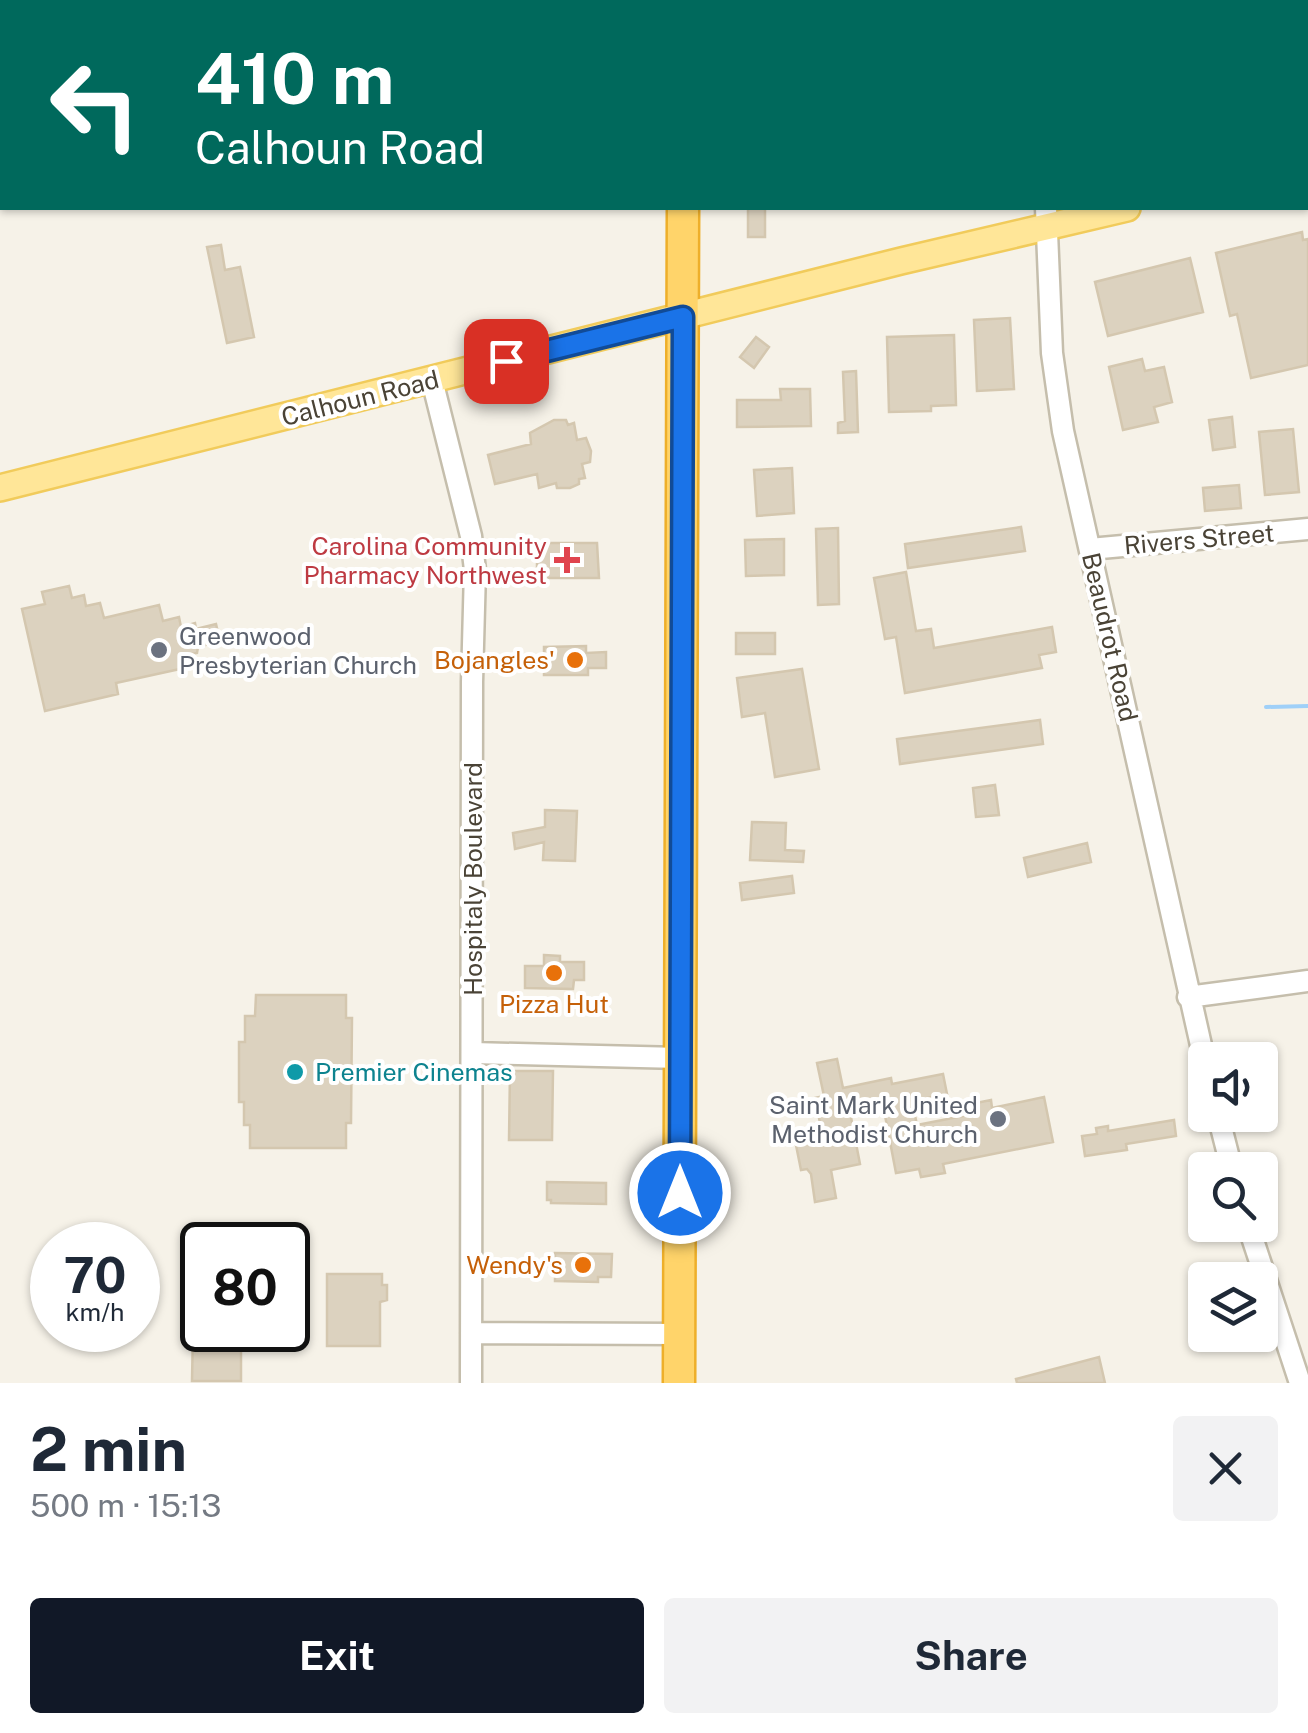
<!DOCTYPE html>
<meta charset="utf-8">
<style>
:root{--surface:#fff;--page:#f2f2f3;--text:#1f2937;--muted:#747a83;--accent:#111827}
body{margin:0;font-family:"Public Sans",sans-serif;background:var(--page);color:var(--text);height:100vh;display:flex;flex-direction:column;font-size:38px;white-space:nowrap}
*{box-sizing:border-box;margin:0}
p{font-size:32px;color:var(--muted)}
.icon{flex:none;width:55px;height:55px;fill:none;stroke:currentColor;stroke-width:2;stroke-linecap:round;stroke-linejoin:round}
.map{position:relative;height:1383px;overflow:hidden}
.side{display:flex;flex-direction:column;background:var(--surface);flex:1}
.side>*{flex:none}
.guide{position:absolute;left:0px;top:0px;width:1310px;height:210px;box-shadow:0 2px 8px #0004;background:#00695c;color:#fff;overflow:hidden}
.buttons{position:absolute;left:1188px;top:1042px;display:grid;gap:20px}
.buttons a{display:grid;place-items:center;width:90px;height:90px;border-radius:10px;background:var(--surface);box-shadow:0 2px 8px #0004;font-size:50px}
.speed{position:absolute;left:30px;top:1222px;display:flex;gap:20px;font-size:50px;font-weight:700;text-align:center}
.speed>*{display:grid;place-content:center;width:130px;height:130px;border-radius:50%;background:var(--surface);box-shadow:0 2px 8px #0004;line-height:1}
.speed small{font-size:25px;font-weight:400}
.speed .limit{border:5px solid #111;border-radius:15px;background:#fff;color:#111}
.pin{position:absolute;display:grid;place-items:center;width:85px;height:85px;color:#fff;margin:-42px;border-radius:20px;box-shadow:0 5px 15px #0006}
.me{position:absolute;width:110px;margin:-55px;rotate:0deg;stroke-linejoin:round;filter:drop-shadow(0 0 8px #0008)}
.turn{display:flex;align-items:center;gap:35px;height:210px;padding:0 30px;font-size:45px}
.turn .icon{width:130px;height:130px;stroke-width:2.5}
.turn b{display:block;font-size:70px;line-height:85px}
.round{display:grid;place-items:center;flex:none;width:105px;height:105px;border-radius:10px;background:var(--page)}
.head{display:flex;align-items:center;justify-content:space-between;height:170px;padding:0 30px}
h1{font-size:60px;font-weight:700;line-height:75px}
.primary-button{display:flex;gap:20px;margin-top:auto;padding:20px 30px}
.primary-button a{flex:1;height:115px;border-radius:10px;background:var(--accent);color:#fff;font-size:40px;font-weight:700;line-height:115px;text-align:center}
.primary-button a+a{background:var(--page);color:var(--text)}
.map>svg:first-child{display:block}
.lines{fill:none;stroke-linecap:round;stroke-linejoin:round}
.stream{stroke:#9fd0f8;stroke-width:4}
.building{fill:#dcd2bf;stroke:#d4c7af;stroke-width:2.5}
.minor-casing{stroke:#c5beac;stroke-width:25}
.major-casing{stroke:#f1cb5b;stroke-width:30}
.highway-casing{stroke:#eeaf2a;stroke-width:35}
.minor{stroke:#fff;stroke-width:20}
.major{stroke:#ffe698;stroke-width:25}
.highway{stroke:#ffd46a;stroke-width:30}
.route-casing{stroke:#114b97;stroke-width:25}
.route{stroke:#1a73e8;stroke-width:18}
.health-dot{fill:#e0444e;stroke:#fff;stroke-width:4}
.worship-dot{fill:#6b7280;stroke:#fff;stroke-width:4}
.food-dot{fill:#e8710a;stroke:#fff;stroke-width:4}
.culture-dot{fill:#0f9aa8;stroke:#fff;stroke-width:4}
.labels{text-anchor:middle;stroke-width:8;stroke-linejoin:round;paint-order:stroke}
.street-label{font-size:25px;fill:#4a4336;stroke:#fff}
.health-label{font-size:25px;fill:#be3a42;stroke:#fff;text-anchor:end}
.worship-label{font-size:25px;fill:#5b616d;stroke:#fff;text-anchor:start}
.food-label{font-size:25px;fill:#c56008;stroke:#fff;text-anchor:end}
.culture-label{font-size:25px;fill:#0d838f;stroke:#fff;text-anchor:start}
</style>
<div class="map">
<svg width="1308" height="1383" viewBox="0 0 1308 1383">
<rect width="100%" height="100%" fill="#f6f2e8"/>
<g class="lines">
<path class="stream" d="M 1266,707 L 1308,706"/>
</g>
<path class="building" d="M 748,208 L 765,208 L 765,237 L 748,237 Z
M 1302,232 L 1303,240 L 1308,239 L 1308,365 L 1251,378 L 1237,314 L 1230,316 L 1216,253 Z
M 221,245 L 225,270 L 240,267 L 254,337 L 227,343 L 207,247 Z
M 1190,258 L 1203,312 L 1108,336 L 1095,282 Z
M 1010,318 L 1014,389 L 977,391 L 974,320 Z
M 954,335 L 956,405 L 931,406 L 931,411 L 889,412 L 887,337 Z
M 756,337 L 769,347 L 754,368 L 740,357 Z
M 1142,359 L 1145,371 L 1164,367 L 1172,402 L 1154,407 L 1158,422 L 1123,430 L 1109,367 Z
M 856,371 L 858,432 L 838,433 L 838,423 L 845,421 L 843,372 Z
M 780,389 L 810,389 L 811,426 L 737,427 L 737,400 L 781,400 Z
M 1232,417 L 1235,447 L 1213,450 L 1209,420 Z
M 554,420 L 566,420 L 568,425 L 574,423 L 577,440 L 586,438 L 591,451 L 590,462 L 582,464 L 585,478 L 579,479 L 579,484 L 570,488 L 557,488 L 556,483 L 539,488 L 537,474 L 495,484 L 488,455 L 531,444 L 530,433 Z
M 1293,429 L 1299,492 L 1265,495 L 1259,432 Z
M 792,468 L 794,513 L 757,516 L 754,470 Z
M 1239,485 L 1241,508 L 1205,511 L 1203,488 Z
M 1021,527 L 1025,551 L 908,568 L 905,544 Z
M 838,528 L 839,604 L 818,605 L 816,529 Z
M 784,539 L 784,575 L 746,576 L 745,540 Z
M 537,543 L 597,543 L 599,578 L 537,578 Z
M 906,572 L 916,631 L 931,629 L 934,648 L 1052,627 L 1056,652 L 1039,655 L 1042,668 L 905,693 L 896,637 L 885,639 L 874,578 Z
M 69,586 L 72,598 L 84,595 L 86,606 L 100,603 L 104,618 L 159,605 L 163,621 L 179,617 L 181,627 L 195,623 L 196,629 L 216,624 L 220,641 L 198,647 L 197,653 L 186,655 L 189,667 L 116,683 L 118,694 L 45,711 L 22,609 L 45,604 L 42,592 Z
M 736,633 L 775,633 L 775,654 L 736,654 Z
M 586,646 L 586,653 L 606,652 L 606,668 L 588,668 L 588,675 L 544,675 L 544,647 Z
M 802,669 L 819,769 L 775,777 L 765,713 L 742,717 L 737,678 Z
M 1040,720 L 1043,744 L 900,764 L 897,739 Z
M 995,785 L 999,815 L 976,817 L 973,788 Z
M 545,810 L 577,811 L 575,861 L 543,860 L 544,842 L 515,849 L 513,833 L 545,827 Z
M 752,822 L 786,823 L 785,850 L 804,851 L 803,862 L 750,860 Z
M 1087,843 L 1091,862 L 1028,877 L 1024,858 Z
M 792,876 L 794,893 L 742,900 L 740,883 Z
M 544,955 L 560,956 L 560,962 L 584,962 L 584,980 L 574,980 L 573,989 L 525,988 L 525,966 L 544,966 Z
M 256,995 L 346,995 L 346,1018 L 352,1018 L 351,1123 L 346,1123 L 346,1148 L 250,1148 L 250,1125 L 244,1125 L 244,1102 L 239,1102 L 239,1042 L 245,1042 L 245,1016 L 255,1016 Z
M 837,1059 L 843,1088 L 891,1078 L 892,1084 L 943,1074 L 947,1094 L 912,1101 L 917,1125 L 968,1115 L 966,1105 L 991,1100 L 992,1108 L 1044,1097 L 1053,1142 L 943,1164 L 945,1173 L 921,1177 L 919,1169 L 896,1173 L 883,1105 L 850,1112 L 860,1164 L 831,1170 L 836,1198 L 815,1202 L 811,1174 L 807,1169 L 801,1170 L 796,1145 L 806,1138 L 805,1131 L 821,1128 L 815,1098 L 824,1096 L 817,1063 Z
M 510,1071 L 553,1071 L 552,1140 L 509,1140 Z
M 1174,1120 L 1176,1136 L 1126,1144 L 1127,1150 L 1085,1156 L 1082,1136 L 1097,1134 L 1096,1128 L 1108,1126 L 1108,1131 Z
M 547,1182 L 606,1183 L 606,1204 L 551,1203 L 551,1200 L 547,1200 Z
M 555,1253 L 612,1254 L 611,1277 L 598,1277 L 598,1282 L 555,1281 Z
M 327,1274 L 382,1274 L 382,1285 L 387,1285 L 387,1300 L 380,1302 L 380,1346 L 327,1346 Z
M 193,1330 L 241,1330 L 241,1381 L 192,1381 Z
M 1099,1357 L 1105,1383 L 1017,1383 L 1016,1379 Z"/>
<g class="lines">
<defs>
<path id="minor" d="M 1039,0 L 1039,2
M 1046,208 L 1052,353 L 1063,431 L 1205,1063
M 432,380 L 471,536 L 475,570 L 472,682 L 471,1383
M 1090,549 L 1308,529
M 1188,997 L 1308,981
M 473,1053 L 680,1058
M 1218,1115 L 1232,1170
M 1248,1225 L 1300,1383
M 471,1333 L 680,1334"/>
<path id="major" d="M 0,488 L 901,261 L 1127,208"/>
<path id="highway" d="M 683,2 L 683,0
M 679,1383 L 683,208"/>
</defs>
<use href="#minor" class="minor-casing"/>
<use href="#major" class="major-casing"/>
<use href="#highway" class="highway-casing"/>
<use href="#minor" class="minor"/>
<use href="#major" class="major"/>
<use href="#highway" class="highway"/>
</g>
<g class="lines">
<defs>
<path id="route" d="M 506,361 L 683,317 L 680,1193"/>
</defs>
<use href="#route" class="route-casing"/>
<use href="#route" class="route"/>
</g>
<path class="health-dot" d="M562 545h10v10h10v10h-10v10h-10v-10h-10v-10h10z"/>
<g class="worship-dot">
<circle cx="159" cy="650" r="10"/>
<circle cx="998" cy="1119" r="10"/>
</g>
<g class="food-dot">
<circle cx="575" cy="660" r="10"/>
<circle cx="554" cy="973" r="10"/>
<circle cx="583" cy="1265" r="10"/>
</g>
<circle class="culture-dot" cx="295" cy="1072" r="10"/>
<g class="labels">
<g class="street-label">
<text transform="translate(360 398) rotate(-14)" y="9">Calhoun Road</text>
<text transform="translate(1199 539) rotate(-5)" y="9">Rivers Street</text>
<text transform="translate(1110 637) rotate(77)" y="9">Beaudrot Road</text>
<text transform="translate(473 879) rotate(-90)" y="9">Hospitaly Boulevard</text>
</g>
<g class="health-label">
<text x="547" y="555">Carolina Community<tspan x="547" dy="29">Pharmacy Northwest</tspan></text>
</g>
<g class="worship-label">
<text x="179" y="645">Greenwood<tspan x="179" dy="29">Presbyterian Church</tspan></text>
<text x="978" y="1114" text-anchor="end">Saint Mark United<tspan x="978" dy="29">Methodist Church</tspan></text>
</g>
<g class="food-label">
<text x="555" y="669">Bojangles'</text>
<text x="554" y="1013" text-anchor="middle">Pizza Hut</text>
<text x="563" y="1274">Wendy's</text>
</g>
<g class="culture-label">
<text x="315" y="1081">Premier Cinemas</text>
</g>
</g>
</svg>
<div class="buttons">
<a><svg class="icon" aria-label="sound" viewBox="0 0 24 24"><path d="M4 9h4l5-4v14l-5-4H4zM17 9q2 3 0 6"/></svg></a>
<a><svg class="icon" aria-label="search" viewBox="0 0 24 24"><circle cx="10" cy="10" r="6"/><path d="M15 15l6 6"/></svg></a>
<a><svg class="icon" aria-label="layers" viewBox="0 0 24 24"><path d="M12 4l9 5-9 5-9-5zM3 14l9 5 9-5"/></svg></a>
</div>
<div class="speed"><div>70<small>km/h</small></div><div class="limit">80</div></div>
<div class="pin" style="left:506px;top:361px;background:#d93025"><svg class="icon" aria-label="arrive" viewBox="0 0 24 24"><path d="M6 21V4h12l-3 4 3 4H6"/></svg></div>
<svg class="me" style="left:680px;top:1193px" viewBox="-20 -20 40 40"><circle r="17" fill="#1a73e8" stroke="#fff" stroke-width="3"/><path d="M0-11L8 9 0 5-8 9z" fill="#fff"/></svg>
<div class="guide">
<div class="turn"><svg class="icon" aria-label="left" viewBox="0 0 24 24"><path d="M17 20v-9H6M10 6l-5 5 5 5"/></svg><div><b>410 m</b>Calhoun Road</div></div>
</div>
</div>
<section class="side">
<div class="head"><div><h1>2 min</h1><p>500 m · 15:13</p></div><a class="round"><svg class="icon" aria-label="close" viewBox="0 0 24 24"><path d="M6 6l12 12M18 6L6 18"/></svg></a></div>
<div class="primary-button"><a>Exit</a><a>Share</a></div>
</section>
